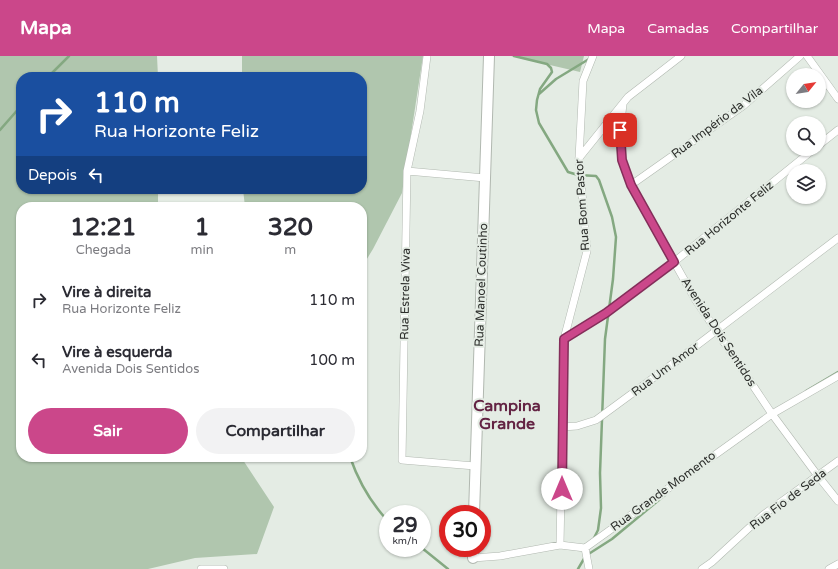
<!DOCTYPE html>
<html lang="pt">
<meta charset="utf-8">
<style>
:root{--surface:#fff;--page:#f2f2f3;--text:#2b2b33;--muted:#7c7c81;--accent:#cb478a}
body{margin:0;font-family:"Varela Round",sans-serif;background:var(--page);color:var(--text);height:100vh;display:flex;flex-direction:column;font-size:15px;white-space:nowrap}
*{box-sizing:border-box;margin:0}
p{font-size:13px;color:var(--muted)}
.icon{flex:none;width:22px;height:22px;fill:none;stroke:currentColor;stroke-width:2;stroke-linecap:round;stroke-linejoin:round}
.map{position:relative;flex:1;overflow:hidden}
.drawer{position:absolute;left:16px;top:146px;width:351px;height:260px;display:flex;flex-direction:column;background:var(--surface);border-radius:16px;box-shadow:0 1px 3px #0004}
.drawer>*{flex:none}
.top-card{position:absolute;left:16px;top:16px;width:351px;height:122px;border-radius:16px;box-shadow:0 1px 3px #0004;background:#1a4fa0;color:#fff;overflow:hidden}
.needle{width:26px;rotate:60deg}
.fabs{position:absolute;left:786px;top:12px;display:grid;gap:8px}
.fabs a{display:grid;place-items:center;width:40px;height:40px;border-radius:50%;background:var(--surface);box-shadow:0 1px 3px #0004;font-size:20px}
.speed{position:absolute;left:379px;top:449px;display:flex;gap:8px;font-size:20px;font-weight:700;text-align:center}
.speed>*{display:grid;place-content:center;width:52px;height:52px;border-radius:50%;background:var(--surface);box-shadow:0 1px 3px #0004;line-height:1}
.speed small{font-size:10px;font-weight:400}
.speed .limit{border:6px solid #d22;background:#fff;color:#111}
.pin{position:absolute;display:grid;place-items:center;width:34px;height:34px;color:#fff;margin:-17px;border-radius:8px;box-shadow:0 2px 6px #0006}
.me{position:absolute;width:44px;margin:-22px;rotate:0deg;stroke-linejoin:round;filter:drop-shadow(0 0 3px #0008)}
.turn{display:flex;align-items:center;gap:14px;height:84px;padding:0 12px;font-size:18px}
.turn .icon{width:52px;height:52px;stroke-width:2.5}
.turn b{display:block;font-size:28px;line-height:34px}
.then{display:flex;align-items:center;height:38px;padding:0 12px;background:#0003;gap:8px;font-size:15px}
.eta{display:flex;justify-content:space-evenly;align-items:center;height:68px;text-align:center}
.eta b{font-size:24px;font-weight:700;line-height:28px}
.action{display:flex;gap:8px;margin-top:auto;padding:8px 12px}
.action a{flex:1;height:46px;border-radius:24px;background:var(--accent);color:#fff;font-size:16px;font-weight:700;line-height:46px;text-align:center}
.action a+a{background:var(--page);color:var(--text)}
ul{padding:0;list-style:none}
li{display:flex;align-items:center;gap:12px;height:60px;padding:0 12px}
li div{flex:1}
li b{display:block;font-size:15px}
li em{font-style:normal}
header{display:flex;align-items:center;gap:24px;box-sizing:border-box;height:56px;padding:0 20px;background:var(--accent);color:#fff}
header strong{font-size:19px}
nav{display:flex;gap:22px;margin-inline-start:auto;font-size:14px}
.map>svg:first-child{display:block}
.green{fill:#b0c6ae}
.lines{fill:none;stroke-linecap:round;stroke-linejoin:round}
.stream{stroke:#84a881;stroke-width:2.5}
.street-casing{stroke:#b1b8b0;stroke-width:8}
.secondary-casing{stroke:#b1b8b0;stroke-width:12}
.street{stroke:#fff;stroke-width:7}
.secondary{stroke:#fff;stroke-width:10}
.route-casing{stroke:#842e5a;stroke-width:10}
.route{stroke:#cb478a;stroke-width:7}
.labels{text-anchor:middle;stroke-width:4;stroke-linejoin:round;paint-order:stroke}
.street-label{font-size:12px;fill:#2c2e2b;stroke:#e4ece4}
.district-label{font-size:16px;font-weight:bold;fill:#632343;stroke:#e4ece4}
</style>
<header>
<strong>Mapa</strong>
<nav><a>Mapa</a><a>Camadas</a><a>Compartilhar</a></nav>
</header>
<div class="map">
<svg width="838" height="513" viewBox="0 0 838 513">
<rect width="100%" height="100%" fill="#e4ece4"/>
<path class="green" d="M 0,0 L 157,0 L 158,21 L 21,21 L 21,133 L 158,133 L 158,151 L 21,151 L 21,401 L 241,401 L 274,451 L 257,498 L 195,502 L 148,513 L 0,513 Z
M 242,0 L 423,0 L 402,137 L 373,193 L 362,211 L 362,151 L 245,151 L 243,133 L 362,133 L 362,21 L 242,21 Z
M 511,0 L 584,0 L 580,16 Z"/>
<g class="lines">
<path class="stream" d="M 514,0 L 547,8 L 551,12 L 552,16 L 540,33 L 537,44 L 536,54 L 539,67 L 568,116 L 578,119 L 596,120 L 599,124 L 612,161 L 616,181 L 613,223 L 605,283 L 600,417 L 601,452 L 598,474 L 594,482
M 48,21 L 69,0
M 539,38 L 556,23 L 589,3
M 0,74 L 21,50
M 806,335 L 838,316
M 350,401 C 358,424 371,447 388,465
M 422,492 L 448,513
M 587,499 L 612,483 L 665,439
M 578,513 L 585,501"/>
<defs>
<path id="street" d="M 427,0 L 420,55 L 407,115 L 402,404 L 475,410
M 807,0 L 838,43
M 623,48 L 620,74 L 622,104 L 631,129 L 695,243 L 772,358 L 818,420 L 838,445
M 819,89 L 838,74
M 579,102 L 628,41 L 681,0
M 407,115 L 485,122
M 631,129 L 743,50 L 800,0
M 564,283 L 606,257 L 674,206 L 814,93
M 562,371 L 577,370 L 596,364 L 675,306 L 838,182
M 560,489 L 564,283 L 587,195 L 579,102 L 583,25 L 593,0
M 585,492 L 589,513
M 473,502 L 500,500 L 560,489 L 585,492 L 772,358 L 838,320
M 201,513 L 224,513
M 702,513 L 712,506 L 763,459 L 838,405
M 829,513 L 838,508"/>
<path id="secondary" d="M 474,458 L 489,0
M 473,502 L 473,492"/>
</defs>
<use href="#street" class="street-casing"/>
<use href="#secondary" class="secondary-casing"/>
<use href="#street" class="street"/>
<use href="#secondary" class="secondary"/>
</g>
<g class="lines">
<defs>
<path id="route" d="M 562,433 L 564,283 L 606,257 L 674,206 L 631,129 L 622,104 L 620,74"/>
</defs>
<use href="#route" class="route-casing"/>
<use href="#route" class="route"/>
</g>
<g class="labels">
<g class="street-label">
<text transform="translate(717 66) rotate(-37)" y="4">Rua Império da Vila</text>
<text transform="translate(582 149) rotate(-94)" y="4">Rua Bom Pastor</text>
<text transform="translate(729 162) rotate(-39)" y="4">Rua Horizonte Feliz</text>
<text transform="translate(481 229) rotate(-88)" y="4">Rua Manoel Coutinho</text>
<text transform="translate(405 238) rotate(-89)" y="4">Rua Estrela Viva</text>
<text transform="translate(719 276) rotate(57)" y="4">Avenida Dois Sentidos</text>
<text transform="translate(665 313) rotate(-37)" y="4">Rua Um Amor</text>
<text transform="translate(663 435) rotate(-36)" y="4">Rua Grande Momento</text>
<text transform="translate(788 443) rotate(-37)" y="4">Rua Fio de Seda</text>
</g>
<g class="district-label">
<text x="507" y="355">Campina<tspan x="507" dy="18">Grande</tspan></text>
</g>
</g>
</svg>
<div class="fabs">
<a><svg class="needle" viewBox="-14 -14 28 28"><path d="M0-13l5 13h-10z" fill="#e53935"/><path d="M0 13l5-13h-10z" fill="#7c7c81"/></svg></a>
<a><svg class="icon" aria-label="search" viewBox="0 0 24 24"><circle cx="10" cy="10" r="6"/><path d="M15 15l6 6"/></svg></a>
<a><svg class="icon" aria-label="layers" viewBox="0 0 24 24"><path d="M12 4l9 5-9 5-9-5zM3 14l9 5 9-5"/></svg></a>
</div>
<div class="speed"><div>29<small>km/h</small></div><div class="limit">30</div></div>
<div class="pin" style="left:620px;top:74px;background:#d93025"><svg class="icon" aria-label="arrive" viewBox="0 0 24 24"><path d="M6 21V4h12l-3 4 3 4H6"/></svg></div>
<svg class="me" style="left:562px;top:433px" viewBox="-20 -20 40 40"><circle r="19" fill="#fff"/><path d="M0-13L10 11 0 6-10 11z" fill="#cb478a"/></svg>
<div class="top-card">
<div class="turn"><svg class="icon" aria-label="right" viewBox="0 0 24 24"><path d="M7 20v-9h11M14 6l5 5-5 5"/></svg><div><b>110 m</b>Rua Horizonte Feliz</div></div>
<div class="then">Depois<svg class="icon" aria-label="left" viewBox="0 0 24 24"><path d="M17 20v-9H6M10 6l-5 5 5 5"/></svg></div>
</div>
<section class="drawer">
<div class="eta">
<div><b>12:21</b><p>Chegada</p></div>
<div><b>1</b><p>min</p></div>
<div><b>320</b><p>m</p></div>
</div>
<ul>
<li><svg class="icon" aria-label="right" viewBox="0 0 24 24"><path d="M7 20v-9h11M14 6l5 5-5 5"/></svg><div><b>Vire à direita</b><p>Rua Horizonte Feliz</p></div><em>110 m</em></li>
<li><svg class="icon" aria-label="left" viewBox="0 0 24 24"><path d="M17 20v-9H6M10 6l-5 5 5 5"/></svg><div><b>Vire à esquerda</b><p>Avenida Dois Sentidos</p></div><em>100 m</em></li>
</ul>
<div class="action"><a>Sair</a><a>Compartilhar</a></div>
</section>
</div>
